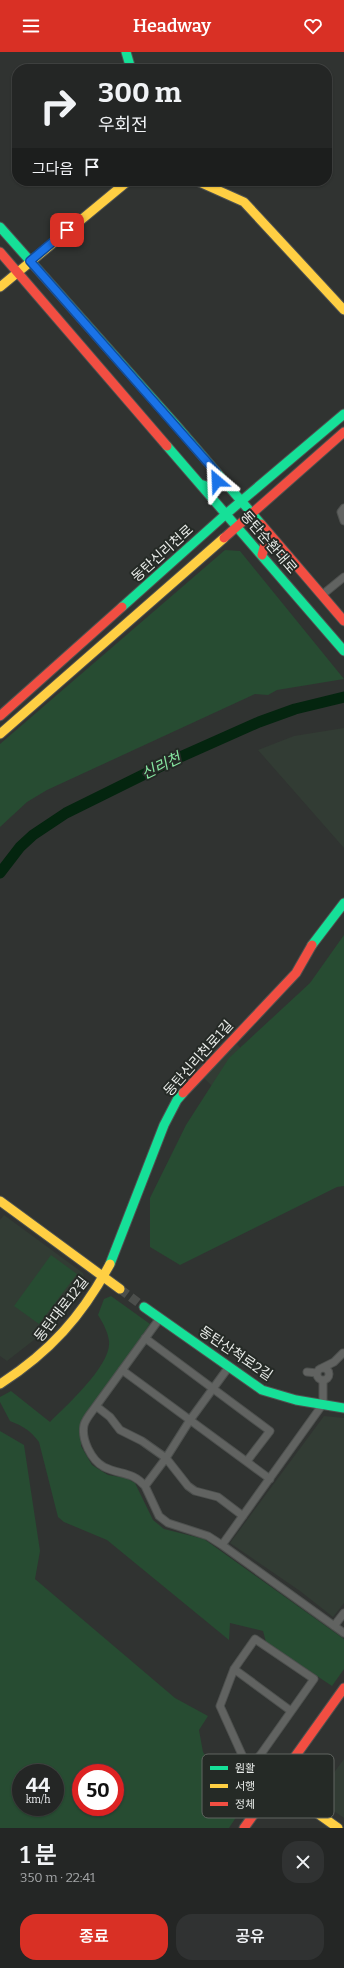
<!DOCTYPE html>
<html lang="ko">
<meta charset="utf-8">
<style>
:root{--surface:#242625;--page:#303232;--text:#f1f3f6;--muted:#a3a5a7;--line:#414342;--accent:#d93025}
body{margin:0;font-family:Bitter,"Noto Sans KR",serif;background:var(--page);color:var(--text);height:100vh;display:flex;flex-direction:column;font-size:15px;white-space:nowrap}
*{box-sizing:border-box;margin:0}
p{font-size:13px;color:var(--muted)}
.icon{flex:none;width:22px;height:22px;fill:none;stroke:currentColor;stroke-width:2;stroke-linecap:round;stroke-linejoin:round}
.map{position:relative;height:1776px;overflow:hidden}
.side{display:flex;flex-direction:column;background:var(--surface);flex:1}
.side>*{flex:none}
.top-card{position:absolute;left:12px;top:12px;width:320px;height:122px;border-radius:16px;box-shadow:0 1px 3px #0004,0 0 0 1px var(--line);background:#242625;color:var(--text);overflow:hidden}
.speed{position:absolute;left:12px;top:1712px;display:flex;gap:8px;font-size:20px;font-weight:700;text-align:center}
.speed>*{display:grid;place-content:center;width:52px;height:52px;border-radius:50%;background:var(--surface);box-shadow:0 1px 3px #0004,0 0 0 1px var(--line);line-height:1}
.speed small{font-size:10px;font-weight:400}
.speed .limit{border:6px solid #d22;background:#fff;color:#111}
.pin{position:absolute;display:grid;place-items:center;width:34px;height:34px;color:#fff;margin:-17px;border-radius:8px;box-shadow:0 2px 6px #0006}
.me{position:absolute;width:44px;margin:-22px;rotate:334deg;stroke-linejoin:round;filter:drop-shadow(0 0 3px #0008)}
.turn{display:flex;align-items:center;gap:14px;height:84px;padding:0 20px;font-size:18px}
.turn .icon{width:52px;height:52px;stroke-width:2.5}
.turn b{display:block;font-size:28px;line-height:34px}
.then{display:flex;align-items:center;height:38px;padding:0 20px;background:#0003;gap:8px;font-size:15px}
.round{display:grid;place-items:center;flex:none;width:42px;height:42px;border-radius:16px;background:var(--page)}
.overview{display:flex;align-items:center;justify-content:space-between;height:68px;padding:0 20px}
h1{font-size:24px;font-weight:600;line-height:30px}
.cta{display:flex;gap:8px;margin-top:auto;padding:8px 20px}
.cta a{flex:1;height:46px;border-radius:16px;background:var(--accent);color:#fff;font-size:16px;font-weight:600;line-height:46px;text-align:center}
.cta a+a{background:var(--page);color:var(--text)}
header{display:flex;justify-content:space-between;align-items:center;height:52px;padding:0 20px;background:var(--accent);color:#fff;font-size:18px;font-weight:600}
.map>svg:first-child{display:block}
.built{fill:#323c34}
.green{fill:#274c32;fill-rule:evenodd}
.lines{fill:none;stroke-linecap:round;stroke-linejoin:round}
.river{stroke:#04250f;stroke-width:11}
.secondary-tunnel{stroke:#4c4f4c;stroke-width:9;stroke-dasharray:9 4.5;stroke-linecap:butt}
.street-casing{stroke:#4e514f;stroke-width:9}
.fast-casing{stroke:#4e514f;stroke-width:11}
.slow-casing{stroke:#4e514f;stroke-width:11}
.jam-casing{stroke:#4e514f;stroke-width:11}
.street{stroke:#616361;stroke-width:7}
.fast{stroke:#16e098;stroke-width:9}
.slow{stroke:#ffcf43;stroke-width:9}
.jam{stroke:#f24e42;stroke-width:9}
.route-casing{stroke:#114b97;stroke-width:10}
.route{stroke:#1a73e8;stroke-width:7}
.labels{text-anchor:middle;stroke-width:4;stroke-linejoin:round;paint-order:stroke}
.street-label{font-size:14px;fill:#e8ebe8;stroke:#252a26}
.water-label{font-size:15px;font-style:italic;fill:#87e7a1;stroke:#252a26}
.key{fill:#252a26;stroke:#606460;stroke-width:1}
.key-label{font-size:11px;fill:#e8ebe8}
</style>
<header><svg class="icon" aria-label="menu" viewBox="0 0 24 24"><path d="M4 6h16M4 12h16M4 18h16"/></svg>Headway<svg class="icon" aria-label="heart" viewBox="0 0 24 24"><path d="M12 20l-8-8c-3-5 5-10 8-4 3-6 11-1 8 4z"/></svg></header>
<div class="map">
<svg width="344" height="1776" viewBox="0 0 344 1776">
<rect width="100%" height="100%" fill="#303331"/>
<path class="built" d="M 344,676 L 344,796 L 258,698 L 294,684 Z
M 237,992 L 250,1007 L 216,1038 L 202,1024 Z
M 4,1163 L 83,1221 L 85,1228 L 68,1253 L 39,1284 L 7,1309 L 0,1304 L 0,1168 Z
M 324,1364 L 344,1366 L 344,1551 L 333,1565 L 300,1539 L 230,1491 Z
M 344,1707 L 344,1766 L 315,1746 Z"/>
<path class="green" d="M 225,498 L 240,499 L 344,627 L 277,638 L 268,643 L 255,642 L 47,738 L 27,750 L 0,775 L 0,692 Z
M 344,883 L 344,1134 L 337,1135 L 180,1213 L 150,1195 L 150,1146 L 186,1073 L 229,1006 L 310,931 Z
M 51,1203 L 77,1222 L 39,1272 L 14,1254 Z
M 111,1244 L 150,1272 L 81,1373 L 81,1394 L 92,1413 L 108,1423 L 126,1426 L 135,1431 L 153,1468 L 164,1477 L 204,1487 L 344,1587 L 344,1617 L 332,1634 L 266,1590 L 263,1579 L 230,1571 L 229,1588 L 107,1488 L 64,1470 L 58,1465 L 39,1390 C 31,1379 23,1374 10,1369 L 0,1350 L 0,1345 L 11,1339 L 50,1370 C 66,1354 112,1313 109,1289 C 108,1280 103,1271 98,1263 L 104,1247 Z
M 0,1379 L 24,1393 L 40,1499 L 35,1527 L 175,1646 L 208,1664 L 199,1678 L 203,1700 L 219,1725 L 248,1747 L 229,1776 L 0,1776 ZM 21,1721 L 55,1721 L 55,1755 L 21,1755 ZM 81,1721 L 115,1721 L 115,1755 L 81,1755 Z"/>
<g class="lines">
<path class="river" d="M 0,821 L 20,795 L 33,783 L 66,761 L 169,710 L 259,670 L 295,657 L 344,645"/>
<path class="secondary-tunnel" d="M 120,1237 L 144,1255"/>
<defs>
<path id="street" d="M 344,456 L 341,460 L 344,469
M 322,543 L 344,525
M 160,1266 L 96,1354 L 110,1365 L 120,1378 L 142,1389 L 166,1406 L 145,1434 L 159,1464 L 168,1471 L 208,1484 L 222,1493
M 145,1286 L 270,1379 L 247,1409
M 228,1316 L 190,1368 L 166,1406 L 188,1434 L 195,1439 L 218,1445 L 243,1464
M 322,1316 L 334,1310 L 343,1301
M317 1322a6 6 0 1 1 12 0a6 6 0 1 1-12 0Z
M 122,1318 L 270,1427
M 307,1320 L 317,1321
M 323,1328 L 323,1352 L 222,1493 L 344,1581
M 96,1354 C 92,1360 86,1366 84,1373 C 81,1387 91,1408 104,1415 C 120,1423 132,1419 145,1434
M 334,1574 L 344,1561
M 234,1617 L 291,1659
M 252,1713 L 261,1702 L 314,1627 L 255,1587 L 234,1617 L 220,1654 L 243,1705 L 276,1732"/>
<path id="fast" d="M 126,0 L 131,17
M 0,175 L 175,372 L 261,472
M 167,394 L 344,599
M 200,432 L 209,435 C 216,432 217,428 216,421
M 122,555 L 226,462 L 344,362
M 312,893 L 344,851
M 110,1212 L 164,1073 L 177,1048 L 183,1041
M 144,1255 L 262,1338 L 296,1348 L 344,1356"/>
<path id="slow" d="M 197,129 L 244,150 L 344,258
M 0,235 L 128,129
M 0,682 L 224,486
M 0,1149 L 120,1237
M 0,1332 C 50,1300 82,1264 110,1212
M 276,1732 L 338,1776"/>
<path id="jam" d="M 0,200 L 167,394
M 261,472 L 344,569
M 224,486 L 344,380
M 262,503 L 265,492 L 270,490 L 278,492
M 0,664 L 122,555
M 183,1041 L 296,921 L 312,893
M 244,1776 L 344,1636"/>
</defs>
<use href="#street" class="street-casing"/>
<use href="#fast" class="fast-casing"/>
<use href="#slow" class="slow-casing"/>
<use href="#jam" class="jam-casing"/>
<use href="#street" class="street"/>
<use href="#fast" class="fast"/>
<use href="#slow" class="slow"/>
<use href="#jam" class="jam"/>
</g>
<g class="lines">
<defs>
<path id="route" d="M 67,178 L 30,209 L 216,420 L 217,429"/>
</defs>
<use href="#route" class="route-casing"/>
<use href="#route" class="route"/>
</g>
<g class="labels">
<g class="street-label">
<text transform="translate(269 490) rotate(49)" y="5">동탄순환대로</text>
<text transform="translate(162 501) rotate(-42)" y="5">동탄신리천로</text>
<text transform="translate(198 1006) rotate(-48)" y="5">동탄신리천로1길</text>
<text transform="translate(61 1257) rotate(-52)" y="5">동탄대로12길</text>
<text transform="translate(236 1301) rotate(34)" y="5">동탄산척로2길</text>
</g>
<g class="water-label">
<text transform="translate(161 714) rotate(-26)" y="5">신리천</text>
</g>
</g>
<rect x="202" y="1702" width="132" height="64" rx="6" class="key"/>
<rect x="210" y="1714" width="18" height="4" fill="#16e098"/>
<rect x="210" y="1732" width="18" height="4" fill="#ffcf43"/>
<rect x="210" y="1750" width="18" height="4" fill="#f24e42"/>
<g class="key-label">
<text x="235" y="1720">원활</text>
<text x="235" y="1738">서행</text>
<text x="235" y="1756">정체</text>
</g>
</svg>
<div class="speed"><div>44<small>km/h</small></div><div class="limit">50</div></div>
<div class="pin" style="left:67px;top:178px;background:#d93025"><svg class="icon" aria-label="arrive" viewBox="0 0 24 24"><path d="M6 21V4h12l-3 4 3 4H6"/></svg></div>
<svg class="me" style="left:217px;top:429px" viewBox="-20 -20 40 40"><path d="M0-17L14 15 0 8-14 15z" fill="#1a73e8" stroke="#fff" stroke-width="4"/></svg>
<div class="top-card">
<div class="turn"><svg class="icon" aria-label="right" viewBox="0 0 24 24"><path d="M7 20v-9h11M14 6l5 5-5 5"/></svg><div><b>300 m</b>우회전</div></div>
<div class="then">그다음<svg class="icon" aria-label="arrive" viewBox="0 0 24 24"><path d="M6 21V4h12l-3 4 3 4H6"/></svg></div>
</div>
</div>
<section class="side">
<div class="overview"><div><h1>1 분</h1><p>350 m · 22:41</p></div><a class="round"><svg class="icon" aria-label="close" viewBox="0 0 24 24"><path d="M6 6l12 12M18 6L6 18"/></svg></a></div>
<div class="cta"><a>종료</a><a>공유</a></div>
</section>
